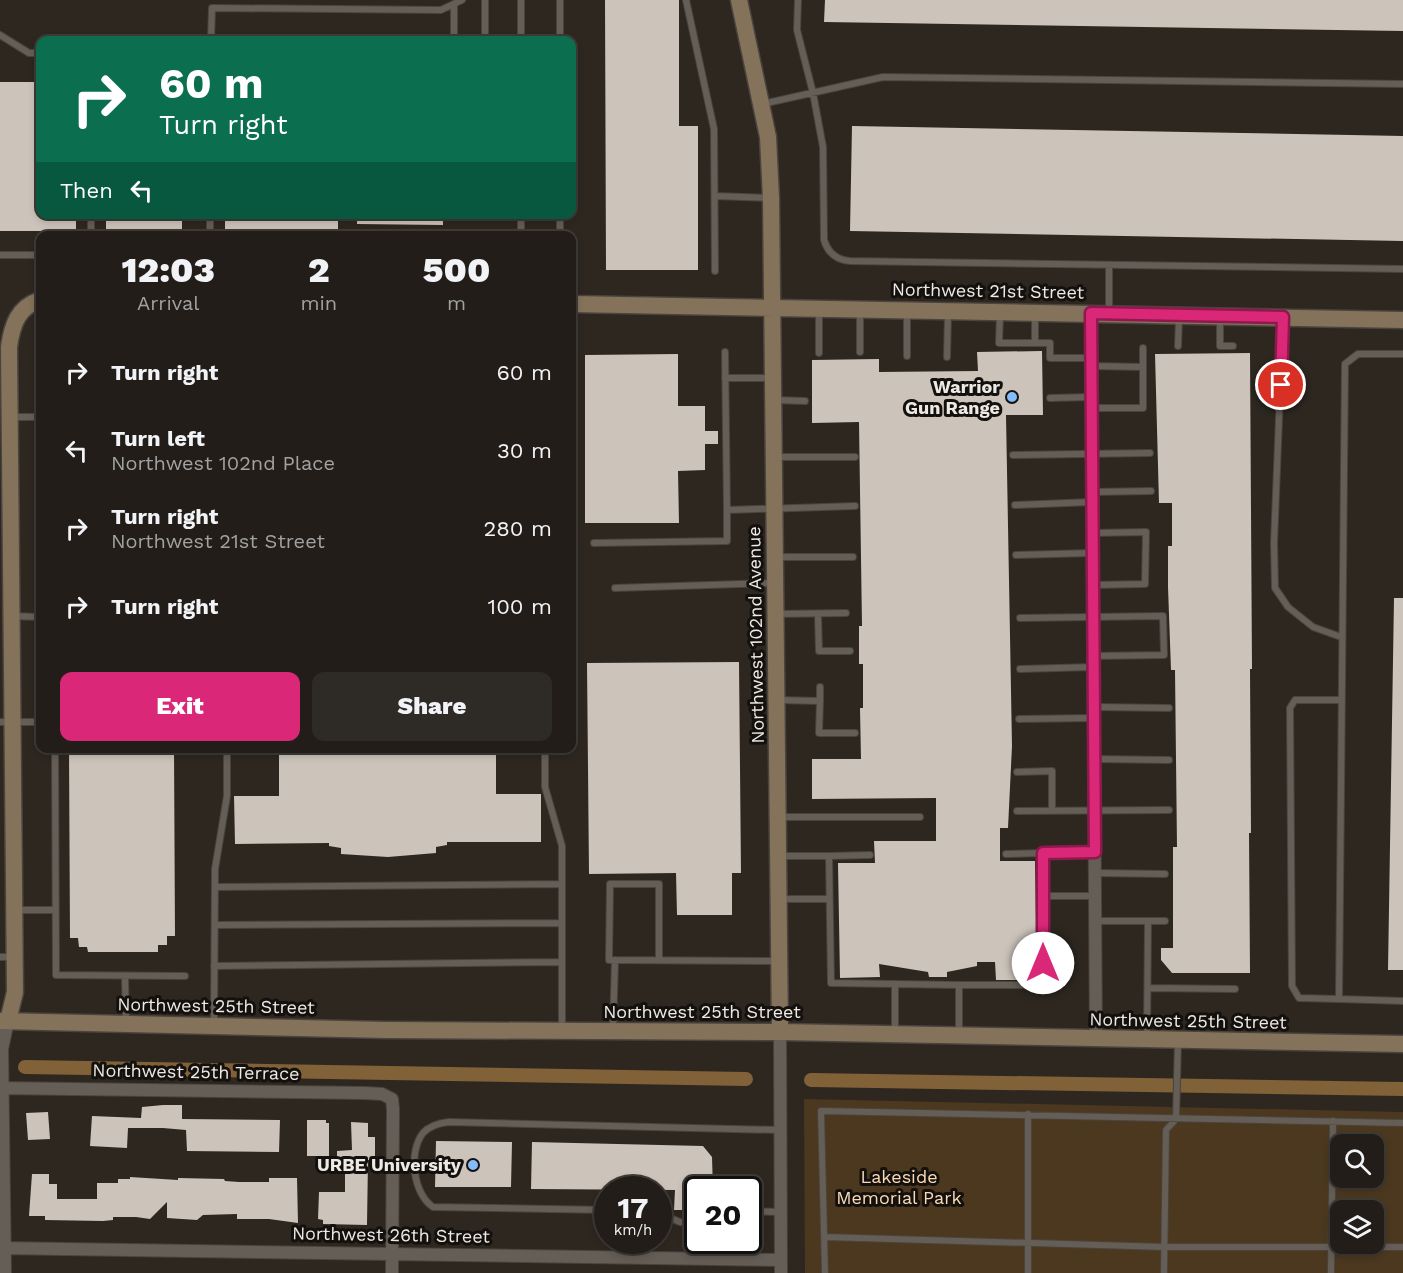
<!DOCTYPE html>
<style>
:root{--surface:#221d18;--page:#2e2a25;--text:#f1f3f6;--muted:#a2a2a2;--line:#3f3b37;--accent:#db2777}
body{margin:0;font-family:"Work Sans",sans-serif;background:var(--page);color:var(--text);height:100vh;display:flex;flex-direction:column;font-size:22px;white-space:nowrap}
*{box-sizing:border-box;margin:0}
p{font-size:20px;color:var(--muted)}
.icon{flex:none;width:33px;height:33px;fill:none;stroke:currentColor;stroke-width:2;stroke-linecap:round;stroke-linejoin:round}
.map{position:relative;flex:1;overflow:hidden}
.panel{position:absolute;left:36px;top:231px;width:540px;height:522px;display:flex;flex-direction:column;background:var(--surface);border-radius:12px;box-shadow:0 3px 9px #0003,0 0 0 2px var(--line)}
.panel>*{flex:none}
.hud{position:absolute;left:36px;top:36px;width:540px;height:183px;border-radius:12px;box-shadow:0 3px 9px #0003,0 0 0 2px var(--line);background:#0b6e4f;color:#fff;overflow:hidden}
.controls{position:absolute;left:1330px;top:1134px;display:grid;gap:12px}
.controls a{display:grid;place-items:center;width:54px;height:54px;border-radius:12px;background:var(--surface);box-shadow:0 3px 9px #0003,0 0 0 2px var(--line);font-size:30px}
.speed{position:absolute;left:594px;top:1176px;display:flex;gap:12px;font-size:30px;font-weight:700;text-align:center}
.speed>*{display:grid;place-content:center;width:78px;height:78px;border-radius:50%;background:var(--surface);box-shadow:0 3px 9px #0003,0 0 0 2px var(--line);line-height:1}
.speed small{font-size:15px;font-weight:400}
.speed .limit{border:3px solid #111;border-radius:9px;background:#fff;color:#111}
.pin{position:absolute;display:grid;place-items:center;width:51px;height:51px;color:#fff;margin:-26px;border:3px solid #fff;border-radius:50%;box-shadow:0 2px 6px #0007}
.me{position:absolute;width:66px;margin:-33px;rotate:0deg;stroke-linejoin:round;filter:drop-shadow(0 0 4px #0008)}
.turn{display:flex;align-items:center;gap:21px;height:126px;padding:0 24px;font-size:27px}
.turn .icon{width:78px;height:78px;stroke-width:2.5}
.turn b{display:block;font-size:42px;line-height:51px}
.then{display:flex;align-items:center;height:57px;padding:0 24px;background:#0003;gap:12px;font-size:22px}
.eta{display:flex;justify-content:space-evenly;align-items:center;height:102px;text-align:center}
.eta b{font-size:36px;font-weight:800;line-height:42px}
.action{display:flex;gap:12px;margin-top:auto;padding:12px 24px}
.action a{flex:1;height:69px;border-radius:12px;background:var(--accent);color:#fff;font-size:24px;font-weight:800;line-height:69px;text-align:center}
.action a+a{background:var(--page);color:var(--text)}
ul{padding:0;list-style:none}
li{display:flex;align-items:center;gap:18px;height:78px;padding:0 24px}
li div{flex:1}
li b{display:block;font-size:22px}
li em{font-style:normal}
.map>svg:first-child{display:block}
.green{fill:#4b381f;fill-rule:evenodd}
.lines{fill:none;stroke-linecap:round;stroke-linejoin:round}
.canal{stroke:#816137;stroke-width:14}
.building{fill:#ccc4bb}
.lane-casing{stroke:#49443e;stroke-width:8}
.street-casing{stroke:#49443e;stroke-width:14}
.secondary-casing{stroke:#49443e;stroke-width:19}
.lane{stroke:#655e56;stroke-width:6}
.street{stroke:#655e56;stroke-width:12}
.secondary{stroke:#85725a;stroke-width:16}
.route-casing{stroke:#8e194d;stroke-width:15}
.route{stroke:#db2777;stroke-width:10}
.poi-dot{fill:#84bcfb;stroke:#13100d;stroke-width:2}
.labels{text-anchor:middle;stroke-width:6;stroke-linejoin:round;paint-order:stroke}
.street-label{font-size:18px;fill:#ede9e4;stroke:#13100d}
.poi-label{font-size:18px;font-weight:bold;fill:#ede9e4;stroke:#13100d;text-anchor:end}
.park-label{font-size:18px;fill:#fadab4;stroke:#13100d}
</style>
<div class="map">
<svg width="1403" height="1273" viewBox="0 0 1403 1273">
<rect width="100%" height="100%" fill="#2d2720"/>
<path class="green" d="M 804,1099 L 1403,1112 L 1403,1273 L 805,1273 ZM 1341,1144 L 1374,1144 L 1374,1178 L 1341,1178 ZM 1341,1210 L 1374,1210 L 1374,1244 L 1341,1244 Z"/>
<g class="lines">
<path class="canal" d="M 25,1067 L 746,1079
M 811,1080 L 1403,1089"/>
</g>
<path class="building" d="M 605,0 L 679,0 L 679,126 L 698,126 L 698,270 L 606,270 Z
M 825,0 L 1403,0 L 1403,31 L 824,22 Z
M 0,82 L 40,82 L 40,214 L 76,214 L 76,231 L 0,231 Z
M 852,126 L 1403,136 L 1403,241 L 850,231 Z
M 106,214 L 182,214 L 182,230 L 106,231 Z
M 225,214 L 338,214 L 338,236 L 225,236 Z
M 357,214 L 443,214 L 443,225 L 357,224 Z
M 1042,351 L 1043,415 L 1006,415 L 1012,746 L 1008,828 L 1000,828 L 1000,861 L 1035,861 L 1037,980 L 996,980 L 995,962 L 977,962 L 977,966 L 947,972 L 947,977 L 929,977 L 928,972 L 879,964 L 880,977 L 840,978 L 838,863 L 875,863 L 874,841 L 936,841 L 936,798 L 812,799 L 812,759 L 861,759 L 860,708 L 863,708 L 863,664 L 859,664 L 859,626 L 862,626 L 859,422 L 812,423 L 812,360 L 879,359 L 879,372 L 978,371 L 977,352 Z
M 1250,353 L 1252,669 L 1250,669 L 1251,833 L 1249,833 L 1250,973 L 1172,973 L 1161,960 L 1161,948 L 1173,948 L 1173,847 L 1177,847 L 1175,670 L 1171,670 L 1168,587 L 1168,546 L 1172,546 L 1172,503 L 1159,503 L 1155,354 Z
M 678,354 L 678,406 L 705,406 L 705,431 L 718,431 L 718,444 L 705,444 L 705,470 L 678,471 L 679,523 L 585,523 L 585,355 Z
M 1394,598 L 1403,598 L 1403,970 L 1388,970 Z
M 739,662 L 741,873 L 732,873 L 732,915 L 677,915 L 676,873 L 589,874 L 587,663 Z
M 69,748 L 174,748 L 175,936 L 167,936 L 167,945 L 158,945 L 158,952 L 88,952 L 87,947 L 79,947 L 78,938 L 70,938 Z
M 279,748 L 496,748 L 496,794 L 541,794 L 541,842 L 447,842 L 447,845 L 436,847 L 436,853 L 388,857 L 341,854 L 341,848 L 329,846 L 329,843 L 235,844 L 234,796 L 279,796 Z
M 163,1105 L 182,1105 L 182,1119 L 280,1120 L 279,1152 L 187,1151 L 186,1130 L 163,1128 L 128,1128 L 127,1148 L 90,1146 L 92,1116 L 141,1118 L 142,1107 Z
M 48,1112 L 50,1139 L 28,1140 L 26,1113 Z
M 307,1120 L 326,1120 L 326,1123 L 329,1123 L 329,1156 L 307,1156 Z
M 351,1122 L 368,1123 L 368,1137 L 375,1137 L 375,1160 L 368,1160 L 367,1225 L 323,1224 L 323,1220 L 318,1219 L 319,1192 L 345,1192 L 345,1164 L 337,1164 L 337,1151 L 352,1150 Z
M 436,1141 L 512,1142 L 511,1187 L 435,1187 Z
M 532,1142 L 703,1146 L 712,1157 L 713,1190 L 698,1190 L 698,1210 L 674,1210 L 675,1190 L 531,1189 Z
M 32,1174 L 49,1174 L 49,1184 L 57,1184 L 57,1199 L 97,1199 L 97,1183 L 118,1183 L 118,1179 L 130,1179 L 130,1177 L 178,1180 L 178,1178 L 224,1179 L 225,1181 L 239,1182 L 269,1182 L 269,1178 L 297,1178 L 298,1223 L 269,1219 L 237,1219 L 237,1214 L 203,1215 L 197,1220 L 167,1218 L 167,1202 L 150,1219 L 136,1217 L 113,1217 L 113,1220 L 103,1221 L 45,1220 L 45,1216 L 29,1216 Z"/>
<g class="lines">
<defs>
<path id="lane" d="M 521,0 L 521,40
M 686,0 L 714,129 L 715,271
M 798,0 L 797,30 L 813,93 L 823,147 L 824,240 C 828,253 836,260 850,261 L 1403,269
M 454,4 L 454,40
M 0,35 L 29,53 L 40,53
M 211,40 L 212,8 L 441,10 L 462,0
M 485,40 L 485,0
M 560,40 L 560,0
M 762,104 L 883,77 L 1403,84
M 715,196 L 771,198
M 521,214 L 521,236
M 91,236 L 91,214
M 210,236 L 210,214
M 560,236 L 560,214
M 0,255 L 40,255
M 819,309 L 819,353
M 860,310 L 860,352
M 1109,312 L 1109,265
M 1000,314 L 999,343 L 1050,343 L 1050,358 L 1091,358
M 1220,319 L 1220,346 L 1233,346
M 1283,319 L 1274,543 L 1275,588 L 1288,607 L 1313,627 L 1341,637
M 1035,343 L 1035,314
M 1178,346 L 1179,318
M 725,352 L 727,510
M 1403,354 L 1358,354 L 1345,364 L 1339,999 L 1403,1001
M 907,356 L 907,310
M 947,357 L 948,314
M 1092,366 L 1143,367 L 1143,348
M 725,378 L 772,378
M 1050,398 L 1091,397
M 774,400 L 805,401
M 1092,408 L 1143,408 L 1143,367
M 11,417 L 40,417
M 1013,455 L 1150,453
M 774,457 L 855,457
M 1093,492 L 1151,491
M 1015,505 L 1092,502
M 1093,533 L 1146,532 L 1145,584 L 1093,585
M 594,543 L 727,541 L 727,510 L 855,506
M 1016,555 L 1092,553
M 775,557 L 853,557
M 615,588 L 773,583
M 776,614 L 846,613
M 818,614 L 819,651 L 850,651
M 12,616 L 40,617
M 1020,618 L 1163,616 L 1164,655 L 1093,656
M 1020,669 L 1093,667
M 777,700 L 820,701 L 819,733 L 855,733
M 820,701 L 820,687
M 1094,707 L 1169,708
M 1019,719 L 1093,718
M 0,722 L 40,722
M 55,748 L 56,975 L 185,976
M 545,748 L 545,787 L 562,846 L 562,1031
M 1094,759 L 1169,760
M 1017,772 L 1052,771 L 1052,811
M 1017,811 L 1169,810
M 778,817 L 920,817
M 1043,853 L 1095,852
M 870,855 L 829,856 L 831,983 L 895,984 L 895,1034
M 778,856 L 829,856
M 1095,873 L 1165,874
M 215,887 L 561,884
M 1043,896 L 1095,896
M 779,899 L 829,899
M 17,910 L 55,910
M 1096,921 L 1165,921
M 215,925 L 561,923
M 0,957 L 14,957
M 659,960 L 659,884 L 610,884 L 609,960 L 779,961
M 214,966 L 562,962
M 125,976 L 126,1023
M 895,984 L 959,985 L 959,1033
M 959,985 L 1043,985 L 1043,853 L 1006,854
M 1148,988 L 1235,989
M 1339,999 L 1299,998 L 1292,986 L 1290,708 L 1295,700 L 1340,700
M 214,1025 L 215,869 L 227,796 L 227,748
M 613,1029 L 615,960
M 1147,1037 L 1148,921
M 608,1210 L 433,1207 C 413,1194 408,1152 423,1133 C 430,1125 440,1123 449,1122 L 779,1130
M 748,1211 L 780,1212
M 658,1213 L 680,1222 L 698,1224
M 825,1237 L 1165,1247 L 1403,1247
M 825,1273 L 821,1111 L 1403,1123
M 1028,1273 L 1028,1114
M 1164,1273 L 1166,1130 L 1176,1119 L 1178,1041
M 1331,1273 L 1333,1121"/>
<path id="street" d="M 1091,313 L 1096,1040
M 780,1032 L 781,1273
M 0,1088 L 365,1093 L 382,1094 L 392,1099 L 393,1109 L 392,1273
M 0,1248 L 781,1260
M 5,1273 L 2,1049 L 8,1021"/>
<path id="secondary" d="M 739,0 L 768,137 L 771,198 L 780,1032
M 572,304 L 1403,320
M 0,1021 L 387,1030 L 780,1032 L 1403,1044
M 8,1021 L 15,992 L 9,347 C 12,325 18,307 40,300"/>
</defs>
<use href="#lane" class="lane-casing"/>
<use href="#street" class="street-casing"/>
<use href="#secondary" class="secondary-casing"/>
<use href="#lane" class="lane"/>
<use href="#street" class="street"/>
<use href="#secondary" class="secondary"/>
</g>
<g class="lines">
<defs>
<path id="route" d="M 1043,963 L 1043,853 L 1095,852 L 1091,313 L 1283,317 L 1281,385"/>
</defs>
<use href="#route" class="route-casing"/>
<use href="#route" class="route"/>
</g>
<g class="poi-dot">
<circle cx="1012" cy="397" r="6"/>
<circle cx="473" cy="1165" r="6"/>
</g>
<g class="labels">
<g class="street-label">
<text transform="translate(988 291) rotate(1)" y="6">Northwest 21st Street</text>
<text transform="translate(756 635) rotate(-91)" y="6">Northwest 102nd Avenue</text>
<text transform="translate(216 1006) rotate(1)" y="6">Northwest 25th Street</text>
<text x="702" y="1018">Northwest 25th Street</text>
<text transform="translate(1188 1021) rotate(1)" y="6">Northwest 25th Street</text>
<text transform="translate(196 1072) rotate(1)" y="6">Northwest 25th Terrace</text>
<text transform="translate(391 1235) rotate(1)" y="6">Northwest 26th Street</text>
</g>
<g class="poi-label">
<text x="1000" y="393">Warrior<tspan x="1000" dy="21">Gun Range</tspan></text>
<text x="461" y="1171">URBE University</text>
</g>
<g class="park-label">
<text x="899" y="1183">Lakeside<tspan x="899" dy="21">Memorial Park</tspan></text>
</g>
</g>
</svg>
<div class="controls">
<a><svg class="icon" aria-label="search" viewBox="0 0 24 24"><circle cx="10" cy="10" r="6"/><path d="M15 15l6 6"/></svg></a>
<a><svg class="icon" aria-label="layers" viewBox="0 0 24 24"><path d="M12 4l9 5-9 5-9-5zM3 14l9 5 9-5"/></svg></a>
</div>
<div class="speed"><div>17<small>km/h</small></div><div class="limit">20</div></div>
<div class="pin" style="left:1281px;top:385px;background:#d93025"><svg class="icon" aria-label="arrive" viewBox="0 0 24 24"><path d="M6 21V4h12l-3 4 3 4H6"/></svg></div>
<svg class="me" style="left:1043px;top:963px" viewBox="-20 -20 40 40"><circle r="19" fill="#fff"/><path d="M0-13L10 11 0 6-10 11z" fill="#db2777"/></svg>
<div class="hud">
<div class="turn"><svg class="icon" aria-label="right" viewBox="0 0 24 24"><path d="M7 20v-9h11M14 6l5 5-5 5"/></svg><div><b>60 m</b>Turn right</div></div>
<div class="then">Then<svg class="icon" aria-label="left" viewBox="0 0 24 24"><path d="M17 20v-9H6M10 6l-5 5 5 5"/></svg></div>
</div>
<section class="panel">
<div class="eta">
<div><b>12:03</b><p>Arrival</p></div>
<div><b>2</b><p>min</p></div>
<div><b>500</b><p>m</p></div>
</div>
<ul>
<li><svg class="icon" aria-label="right" viewBox="0 0 24 24"><path d="M7 20v-9h11M14 6l5 5-5 5"/></svg><div><b>Turn right</b></div><em>60 m</em></li>
<li><svg class="icon" aria-label="left" viewBox="0 0 24 24"><path d="M17 20v-9H6M10 6l-5 5 5 5"/></svg><div><b>Turn left</b><p>Northwest 102nd Place</p></div><em>30 m</em></li>
<li><svg class="icon" aria-label="right" viewBox="0 0 24 24"><path d="M7 20v-9h11M14 6l5 5-5 5"/></svg><div><b>Turn right</b><p>Northwest 21st Street</p></div><em>280 m</em></li>
<li><svg class="icon" aria-label="right" viewBox="0 0 24 24"><path d="M7 20v-9h11M14 6l5 5-5 5"/></svg><div><b>Turn right</b></div><em>100 m</em></li>
</ul>
<div class="action"><a>Exit</a><a>Share</a></div>
</section>
</div>
